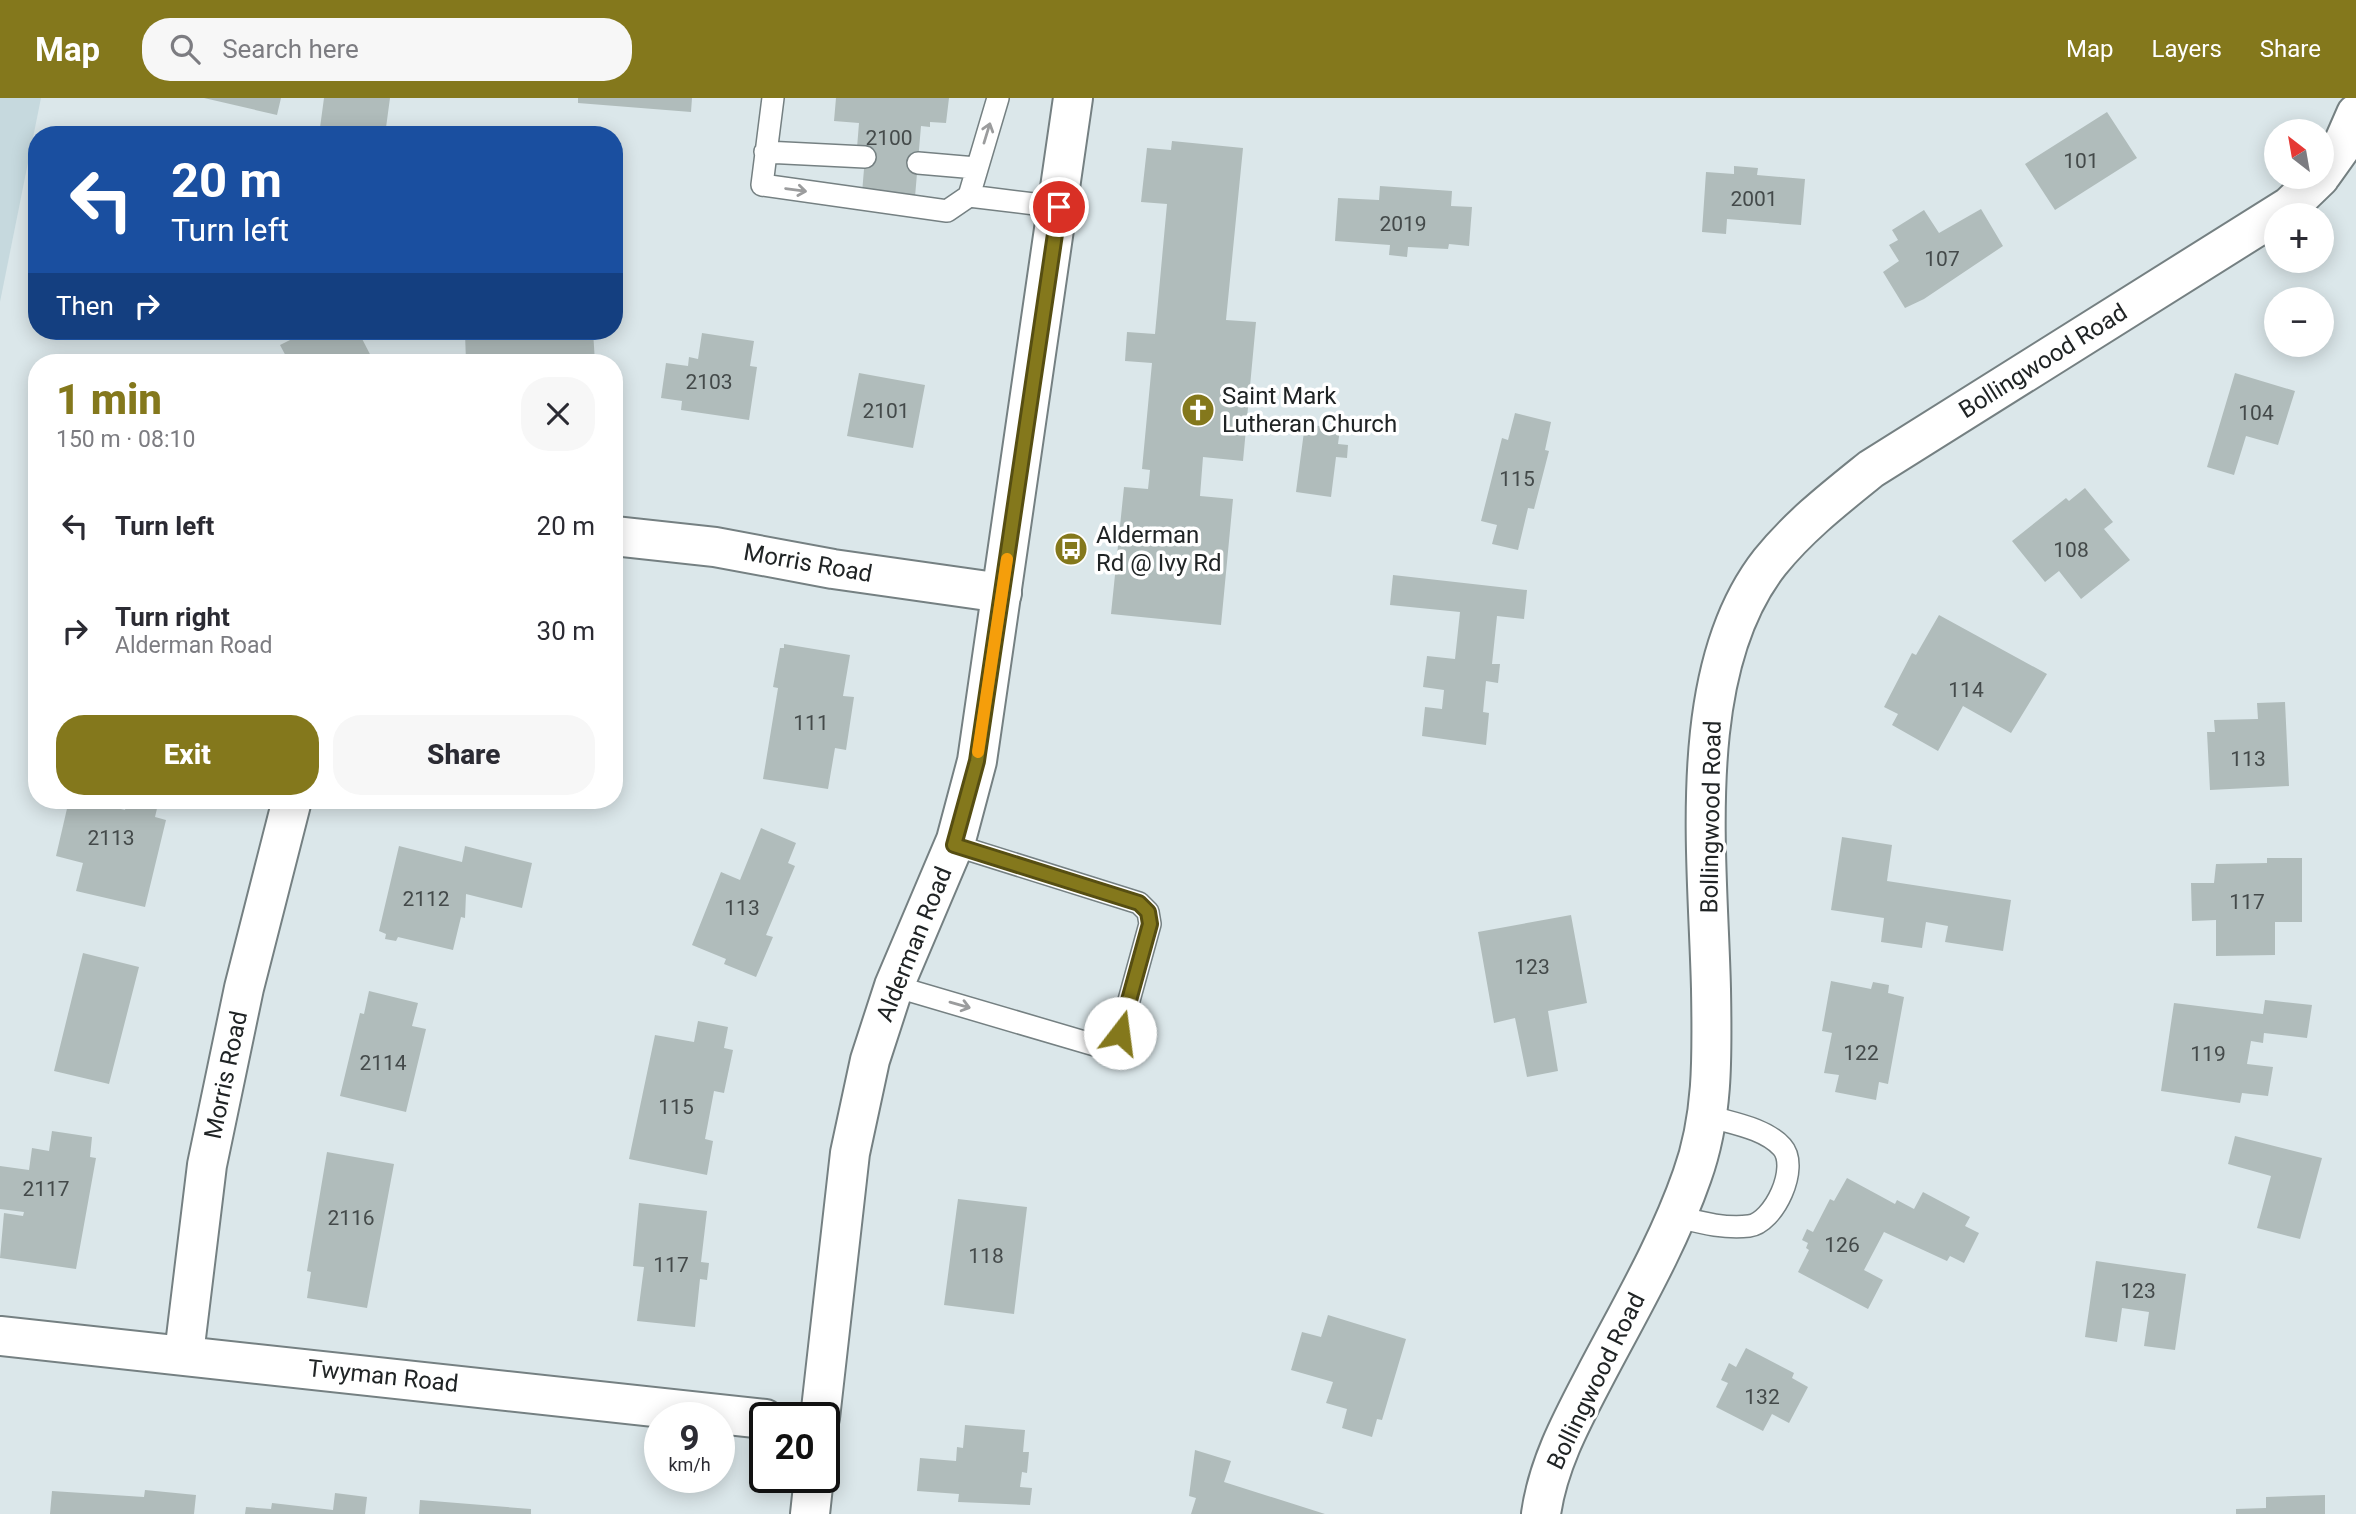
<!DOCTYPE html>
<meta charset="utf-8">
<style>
:root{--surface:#fff;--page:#f7f7f7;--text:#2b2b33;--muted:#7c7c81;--accent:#84781c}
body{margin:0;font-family:Roboto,sans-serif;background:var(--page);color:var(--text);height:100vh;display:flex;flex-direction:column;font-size:26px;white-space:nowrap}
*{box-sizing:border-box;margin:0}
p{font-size:23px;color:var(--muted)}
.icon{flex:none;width:38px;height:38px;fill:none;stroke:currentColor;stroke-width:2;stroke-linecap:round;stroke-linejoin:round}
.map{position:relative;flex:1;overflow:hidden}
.details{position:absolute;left:28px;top:256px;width:595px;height:455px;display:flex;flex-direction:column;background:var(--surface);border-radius:28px;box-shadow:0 4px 18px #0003}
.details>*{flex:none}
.hud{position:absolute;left:28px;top:28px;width:595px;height:214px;border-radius:28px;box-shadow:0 4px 18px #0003;background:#1a4fa0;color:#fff;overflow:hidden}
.needle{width:46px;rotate:329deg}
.fabs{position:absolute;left:2264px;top:21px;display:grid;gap:14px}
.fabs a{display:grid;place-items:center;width:70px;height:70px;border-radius:50%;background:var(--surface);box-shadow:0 4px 18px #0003;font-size:35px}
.speed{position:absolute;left:644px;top:1304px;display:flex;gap:14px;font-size:35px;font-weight:700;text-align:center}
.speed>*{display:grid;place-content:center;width:91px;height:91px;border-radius:50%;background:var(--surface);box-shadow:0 4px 18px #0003;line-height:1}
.speed small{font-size:18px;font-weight:400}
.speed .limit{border:4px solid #111;border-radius:10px;background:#fff;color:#111}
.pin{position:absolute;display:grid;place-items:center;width:60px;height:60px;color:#fff;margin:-30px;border:4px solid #fff;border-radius:50%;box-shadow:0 2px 7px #0007}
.me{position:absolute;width:77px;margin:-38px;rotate:15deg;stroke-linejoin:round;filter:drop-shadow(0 0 5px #0008)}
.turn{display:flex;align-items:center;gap:24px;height:147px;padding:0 28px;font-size:32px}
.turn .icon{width:91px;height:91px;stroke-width:2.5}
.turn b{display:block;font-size:49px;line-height:60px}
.then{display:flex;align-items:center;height:66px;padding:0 28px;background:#0003;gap:14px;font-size:26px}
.round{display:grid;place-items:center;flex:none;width:74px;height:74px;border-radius:28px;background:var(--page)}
.overview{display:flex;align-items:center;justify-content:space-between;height:119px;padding:0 28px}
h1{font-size:42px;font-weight:800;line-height:52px;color:var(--accent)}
.action{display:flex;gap:14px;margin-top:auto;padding:14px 28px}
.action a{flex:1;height:80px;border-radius:28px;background:var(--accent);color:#fff;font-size:28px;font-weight:800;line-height:80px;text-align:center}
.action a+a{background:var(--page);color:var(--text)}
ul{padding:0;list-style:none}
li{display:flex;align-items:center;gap:21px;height:105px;padding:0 28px}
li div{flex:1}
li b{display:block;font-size:26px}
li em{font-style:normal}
header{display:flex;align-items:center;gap:42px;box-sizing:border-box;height:98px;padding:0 35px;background:var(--accent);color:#fff}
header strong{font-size:33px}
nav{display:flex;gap:38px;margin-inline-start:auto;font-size:24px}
.search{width:490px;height:63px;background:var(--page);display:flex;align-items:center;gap:18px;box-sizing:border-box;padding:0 24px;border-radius:28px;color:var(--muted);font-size:26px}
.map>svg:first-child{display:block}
.built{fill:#c6d9de}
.building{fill:#b0bcbb}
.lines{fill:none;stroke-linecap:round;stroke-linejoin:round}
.service-casing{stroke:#758082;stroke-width:24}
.minor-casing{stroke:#758082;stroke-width:42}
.secondary-casing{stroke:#758082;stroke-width:42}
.service{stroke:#fff;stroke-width:21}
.minor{stroke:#fff;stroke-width:38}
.secondary{stroke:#fff;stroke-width:38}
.oneway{stroke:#9b9c9d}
.route-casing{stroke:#564e12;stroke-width:18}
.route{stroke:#84781c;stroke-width:12}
.slow{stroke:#f59e0b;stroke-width:12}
.labels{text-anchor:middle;stroke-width:7;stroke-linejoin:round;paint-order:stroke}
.number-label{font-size:21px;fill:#444a4a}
.street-label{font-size:24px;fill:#202425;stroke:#fff}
.poi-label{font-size:24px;fill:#202425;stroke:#fff;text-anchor:start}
</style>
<header>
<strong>Map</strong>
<div class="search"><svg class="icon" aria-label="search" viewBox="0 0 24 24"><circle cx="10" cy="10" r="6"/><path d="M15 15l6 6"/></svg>Search here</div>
<nav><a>Map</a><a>Layers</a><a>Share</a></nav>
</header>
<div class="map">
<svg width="2356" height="1416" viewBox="0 0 2356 1416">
<rect width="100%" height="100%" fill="#dbe7ea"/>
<path class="built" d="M 0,0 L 41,0 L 0,204 Z"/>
<path class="building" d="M 204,0 L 281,0 L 277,17 Z
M 324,0 L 390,0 L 385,37 L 319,37 Z
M 578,0 L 692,0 L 691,14 L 578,5 Z
M 836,0 L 949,0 L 946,25 L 930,24 L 930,29 L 921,28 L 915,99 L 862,95 L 865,59 L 857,50 L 859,25 L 834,23 Z
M 2107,14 L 2137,60 L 2055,112 L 2025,66 Z
M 1172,43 L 1243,50 L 1226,222 L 1256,224 L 1243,363 L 1203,359 L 1200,398 L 1233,401 L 1221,527 L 1111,516 L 1124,389 L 1148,391 L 1150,372 L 1142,371 L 1152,265 L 1125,263 L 1127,234 L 1155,236 L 1167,106 L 1141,104 L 1147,50 L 1171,52 Z
M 1734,68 L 1758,70 L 1757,77 L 1805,81 L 1801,127 L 1727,121 L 1726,136 L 1702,134 L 1706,74 L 1734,76 Z
M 1380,88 L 1452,93 L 1451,108 L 1472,109 L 1469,148 L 1449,146 L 1448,151 L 1408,149 L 1407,159 L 1389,157 L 1390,147 L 1335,143 L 1338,100 L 1379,102 Z
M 1981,111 L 2003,148 L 1924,201 L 1905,210 L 1883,174 L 1899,163 L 1889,147 L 1898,142 L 1892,132 L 1924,112 L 1939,135 Z
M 288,233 L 358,233 L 374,264 L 289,264 L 280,247 L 292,241 Z
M 593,233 L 595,264 L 466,264 L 465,235 Z
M 702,235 L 754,243 L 750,268 L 757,269 L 749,322 L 681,312 L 682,303 L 661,300 L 666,265 L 688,268 L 689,259 L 698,261 Z
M 859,275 L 925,287 L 913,350 L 847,338 Z
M 2235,275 L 2295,293 L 2278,347 L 2246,338 L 2234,377 L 2207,369 Z
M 1515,315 L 1551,324 L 1545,352 L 1549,353 L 1534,411 L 1528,410 L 1518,452 L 1492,446 L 1497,427 L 1481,423 L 1502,340 L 1508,342 Z
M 1305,326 L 1340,331 L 1338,346 L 1348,347 L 1347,360 L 1336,359 L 1331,399 L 1296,394 Z
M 2085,390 L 2113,424 L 2104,431 L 2130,462 L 2081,501 L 2059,473 L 2045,484 L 2012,443 L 2066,400 L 2069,403 Z
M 1393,477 L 1527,492 L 1524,521 L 1497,518 L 1492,566 L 1500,566 L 1498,585 L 1486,583 L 1483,614 L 1489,615 L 1486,647 L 1422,638 L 1425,609 L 1442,611 L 1444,592 L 1423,589 L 1427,558 L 1455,561 L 1460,514 L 1390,507 Z
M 1939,517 L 2047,576 L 2011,635 L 1963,608 L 1938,653 L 1892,627 L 1898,616 L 1884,609 L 1912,555 L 1916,557 Z
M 784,546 L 850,557 L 843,598 L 854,599 L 846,652 L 835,650 L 828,691 L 763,681 L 778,590 L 773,589 L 780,550 L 784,550 Z
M 2285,604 L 2289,688 L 2210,692 L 2207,634 L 2215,634 L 2214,622 L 2258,621 L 2257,605 Z
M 69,702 L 83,702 L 125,712 L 127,702 L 159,702 L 155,719 L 166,722 L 145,809 L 76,793 L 83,765 L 56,758 Z
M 761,730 L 796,745 L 788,765 L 795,768 L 766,837 L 773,839 L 756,879 L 724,866 L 726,861 L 692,847 L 721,774 L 740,782 Z
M 1842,739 L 1892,747 L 1887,783 L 2011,802 L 2003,853 L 1945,844 L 1948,828 L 1926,824 L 1922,850 L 1881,844 L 1884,820 L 1831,812 Z
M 399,748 L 462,764 L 465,748 L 532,765 L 522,810 L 466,796 L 465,820 L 461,819 L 453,852 L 398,839 L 396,843 L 385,841 L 386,836 L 379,833 Z
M 2267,760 L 2302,760 L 2302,824 L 2275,824 L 2275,857 L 2216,858 L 2216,822 L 2192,823 L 2191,785 L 2214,785 L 2216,766 L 2267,765 Z
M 1571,817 L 1587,905 L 1548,913 L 1558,973 L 1527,979 L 1515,920 L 1494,925 L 1478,834 Z
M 83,855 L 139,869 L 109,986 L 54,973 Z
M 1831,883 L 1871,891 L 1873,884 L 1889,887 L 1888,895 L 1904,899 L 1888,986 L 1879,984 L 1876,1002 L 1835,994 L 1839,977 L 1824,975 L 1832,935 L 1822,933 Z
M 369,893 L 418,905 L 412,928 L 426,931 L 406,1014 L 340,998 L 360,915 L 364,916 Z
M 2265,902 L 2312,907 L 2307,940 L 2264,935 L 2263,945 L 2251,943 L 2247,966 L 2273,969 L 2268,998 L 2242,995 L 2240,1005 L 2161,993 L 2174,905 L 2263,916 Z
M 698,923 L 728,929 L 724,950 L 733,952 L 724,995 L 714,993 L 705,1041 L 713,1043 L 707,1077 L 629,1061 L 655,937 L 694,944 Z
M 52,1033 L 92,1039 L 90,1059 L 96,1060 L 76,1171 L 0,1160 L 4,1115 L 23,1118 L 24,1114 L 0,1111 L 0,1068 L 29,1072 L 32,1050 L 49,1053 Z
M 2235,1038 L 2322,1060 L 2300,1141 L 2257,1130 L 2271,1078 L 2228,1066 Z
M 327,1054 L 394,1066 L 367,1210 L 307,1200 L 311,1174 L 307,1173 Z
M 1847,1080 L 1895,1106 L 1897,1102 L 1914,1111 L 1923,1094 L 1970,1119 L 1965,1128 L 1979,1135 L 1964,1165 L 1950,1158 L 1947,1163 L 1884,1134 L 1864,1172 L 1883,1182 L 1868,1211 L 1798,1174 L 1809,1152 L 1806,1150 L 1808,1145 L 1802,1142 L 1807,1131 L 1813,1134 L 1830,1101 L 1834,1103 Z
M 958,1101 L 1027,1109 L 1014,1216 L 944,1207 Z
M 639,1105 L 707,1113 L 701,1164 L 709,1165 L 707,1182 L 700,1181 L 695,1229 L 637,1223 L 644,1169 L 633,1168 Z
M 2096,1163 L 2186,1176 L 2175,1252 L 2144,1248 L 2149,1214 L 2122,1210 L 2117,1244 L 2085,1239 Z
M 1328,1217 L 1406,1241 L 1382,1322 L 1377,1321 L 1372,1339 L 1342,1330 L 1347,1311 L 1326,1305 L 1333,1284 L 1291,1272 L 1302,1234 L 1321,1239 Z
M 1746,1250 L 1794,1275 L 1792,1280 L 1808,1289 L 1789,1325 L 1772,1316 L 1763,1333 L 1716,1309 L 1728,1285 L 1721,1282 L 1729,1265 L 1736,1269 Z
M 965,1327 L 1025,1332 L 1023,1354 L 1029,1354 L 1027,1375 L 1022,1374 L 1020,1389 L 1032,1390 L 1030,1407 L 958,1404 L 959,1396 L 917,1393 L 920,1360 L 956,1363 L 957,1349 L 963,1350 Z
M 1195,1352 L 1231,1363 L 1224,1384 L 1325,1416 L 1191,1416 L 1196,1400 L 1189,1398 Z
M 145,1392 L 196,1397 L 194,1416 L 50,1416 L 52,1393 L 144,1399 Z
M 335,1395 L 367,1399 L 365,1416 L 245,1416 L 246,1409 L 271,1411 L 272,1405 L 333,1412 Z
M 2325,1397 L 2325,1416 L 2236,1416 L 2236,1411 L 2266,1410 L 2266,1399 Z
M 420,1402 L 531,1411 L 531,1416 L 419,1416 Z"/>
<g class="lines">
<defs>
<path id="service" d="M 773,0 L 762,87 L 947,113 L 969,98 L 998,0
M 765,54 L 865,59
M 918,65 L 976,70
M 969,98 L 1059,109
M 894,888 L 1098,948 L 1110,944 L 1120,935 L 1150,826 L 1148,814 L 1139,805 L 954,747
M 1674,1118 C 1699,1124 1723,1131 1749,1128 C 1774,1125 1800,1069 1782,1049 C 1765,1030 1731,1025 1708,1018"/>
<path id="minor" d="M 2322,76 L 2342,48 L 2356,16
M 614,438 L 715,449 L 833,471 L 1002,495
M 0,1238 L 765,1321
M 184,1256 L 207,1067 L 244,890 L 292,702
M 1541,1416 C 1548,1366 1572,1322 1595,1278 C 1629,1213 1668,1147 1692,1078 C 1714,1017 1712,955 1711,891 C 1708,760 1684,573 1770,464 C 1799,428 1835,400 1871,371 L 2290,108 L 2320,79"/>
<path id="secondary" d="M 820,1320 L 850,1055 L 870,962 L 894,888 L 956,742 L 977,663 L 1073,0
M 810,1416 L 814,1379"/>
</defs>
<use href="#service" class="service-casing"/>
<use href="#minor" class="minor-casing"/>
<use href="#secondary" class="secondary-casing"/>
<use href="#service" class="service"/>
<use href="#minor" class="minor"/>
<use href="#secondary" class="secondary"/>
</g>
<defs><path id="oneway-shaft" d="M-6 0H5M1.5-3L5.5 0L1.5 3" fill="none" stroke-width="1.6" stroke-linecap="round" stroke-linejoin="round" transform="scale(1.75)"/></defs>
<g class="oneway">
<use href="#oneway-shaft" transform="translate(987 35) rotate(-73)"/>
<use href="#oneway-shaft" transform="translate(796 92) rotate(8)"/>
<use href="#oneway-shaft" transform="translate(960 907) rotate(16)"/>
</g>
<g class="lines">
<defs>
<path id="route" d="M 1059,109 L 977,663 L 954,747 L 1139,805 L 1148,814 L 1150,826 L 1120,935"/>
</defs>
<use href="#route" class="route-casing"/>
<use href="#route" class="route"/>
<path class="slow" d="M 978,654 L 1007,461"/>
</g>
<defs>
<symbol id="church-disc" viewBox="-11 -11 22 22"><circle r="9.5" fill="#84781c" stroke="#fff"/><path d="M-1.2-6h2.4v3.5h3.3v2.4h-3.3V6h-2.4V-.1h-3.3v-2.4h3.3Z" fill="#fff"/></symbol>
<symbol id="bus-disc" viewBox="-11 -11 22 22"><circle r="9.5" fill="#84781c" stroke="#fff"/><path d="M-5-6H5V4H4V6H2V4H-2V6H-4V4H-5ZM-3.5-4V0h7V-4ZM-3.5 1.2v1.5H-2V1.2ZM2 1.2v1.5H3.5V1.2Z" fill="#fff"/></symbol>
</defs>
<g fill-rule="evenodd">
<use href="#church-disc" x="1179" y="293" width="38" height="38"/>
<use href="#bus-disc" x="1052" y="432" width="38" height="38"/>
</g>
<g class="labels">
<g class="number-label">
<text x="889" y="47">2100</text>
<text x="2081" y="70">101</text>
<text x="1754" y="108">2001</text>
<text x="1403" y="133">2019</text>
<text x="1942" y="168">107</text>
<text x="709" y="291">2103</text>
<text x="886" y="320">2101</text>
<text x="2256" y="322">104</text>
<text x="1517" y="388">115</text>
<text x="2071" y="459">108</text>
<text x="1966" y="599">114</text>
<text x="811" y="632">111</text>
<text x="2248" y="668">113</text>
<text x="111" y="747">2113</text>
<text x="426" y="808">2112</text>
<text x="2247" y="811">117</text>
<text x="742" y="817">113</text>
<text x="1532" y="876">123</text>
<text x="1861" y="962">122</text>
<text x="2208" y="963">119</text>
<text x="383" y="972">2114</text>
<text x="676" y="1016">115</text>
<text x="46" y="1098">2117</text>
<text x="351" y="1127">2116</text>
<text x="1842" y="1154">126</text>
<text x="986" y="1165">118</text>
<text x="671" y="1174">117</text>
<text x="2138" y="1200">123</text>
<text x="1762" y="1306">132</text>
</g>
<g class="street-label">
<text transform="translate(2043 263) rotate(-32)" y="8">Bollingwood Road</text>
<text transform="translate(808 465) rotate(10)" y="8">Morris Road</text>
<text transform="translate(1711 719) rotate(-89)" y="8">Bollingwood Road</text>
<text transform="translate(914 846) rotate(-68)" y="8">Alderman Road</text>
<text transform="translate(226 977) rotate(-78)" y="8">Morris Road</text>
<text transform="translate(383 1278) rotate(6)" y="8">Twyman Road</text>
<text transform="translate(1596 1283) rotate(-64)" y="8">Bollingwood Road</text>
</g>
<g class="poi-label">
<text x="1222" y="306">Saint Mark<tspan x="1222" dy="28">Lutheran Church</tspan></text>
<text x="1096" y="445">Alderman<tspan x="1096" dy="28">Rd @ Ivy Rd</tspan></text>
</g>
</g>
</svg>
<div class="fabs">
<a><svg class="needle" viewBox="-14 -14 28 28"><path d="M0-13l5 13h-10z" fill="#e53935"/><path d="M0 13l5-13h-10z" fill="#7c7c81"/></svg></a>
<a>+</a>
<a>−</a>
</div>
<div class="speed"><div>9<small>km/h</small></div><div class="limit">20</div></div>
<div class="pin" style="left:1059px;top:109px;background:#d93025"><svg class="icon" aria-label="arrive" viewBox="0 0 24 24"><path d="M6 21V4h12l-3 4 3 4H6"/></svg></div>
<svg class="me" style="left:1120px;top:935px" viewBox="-20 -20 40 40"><circle r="19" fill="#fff"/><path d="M0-13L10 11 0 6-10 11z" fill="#84781c"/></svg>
<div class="hud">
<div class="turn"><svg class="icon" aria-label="left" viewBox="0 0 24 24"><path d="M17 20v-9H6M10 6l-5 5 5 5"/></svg><div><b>20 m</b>Turn left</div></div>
<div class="then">Then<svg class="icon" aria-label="right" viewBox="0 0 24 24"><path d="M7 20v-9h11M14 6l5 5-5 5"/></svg></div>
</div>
<section class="details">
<div class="overview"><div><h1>1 min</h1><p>150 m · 08:10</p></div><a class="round"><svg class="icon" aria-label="close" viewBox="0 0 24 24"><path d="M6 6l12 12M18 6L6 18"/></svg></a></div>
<ul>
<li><svg class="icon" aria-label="left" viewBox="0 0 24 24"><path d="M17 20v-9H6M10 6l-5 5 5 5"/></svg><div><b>Turn left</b></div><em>20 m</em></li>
<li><svg class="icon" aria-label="right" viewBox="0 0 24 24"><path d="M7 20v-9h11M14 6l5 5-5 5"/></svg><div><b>Turn right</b><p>Alderman Road</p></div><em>30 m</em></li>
</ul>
<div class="action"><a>Exit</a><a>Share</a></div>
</section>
</div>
